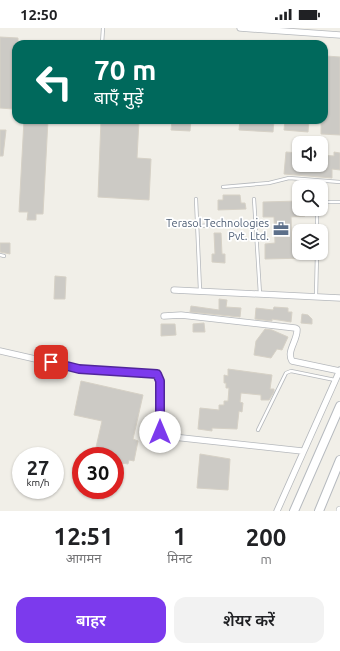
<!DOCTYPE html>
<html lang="hi">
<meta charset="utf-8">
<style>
:root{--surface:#fff;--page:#f2f2f2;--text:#202124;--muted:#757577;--accent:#7c3aed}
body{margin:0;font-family:Ubuntu,"Noto Sans Devanagari",sans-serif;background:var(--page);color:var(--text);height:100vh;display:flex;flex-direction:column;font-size:15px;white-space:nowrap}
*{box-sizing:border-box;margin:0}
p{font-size:13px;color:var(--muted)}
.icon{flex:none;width:22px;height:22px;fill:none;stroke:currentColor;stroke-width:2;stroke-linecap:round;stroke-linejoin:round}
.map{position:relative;height:483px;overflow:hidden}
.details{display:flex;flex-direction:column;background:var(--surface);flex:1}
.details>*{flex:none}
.hud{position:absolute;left:12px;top:12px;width:316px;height:84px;border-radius:12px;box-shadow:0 1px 3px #0004;background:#00695c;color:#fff;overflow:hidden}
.tools{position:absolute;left:292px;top:108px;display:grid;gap:8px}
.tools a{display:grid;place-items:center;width:36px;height:36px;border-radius:8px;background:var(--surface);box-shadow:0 1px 3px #0004;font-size:20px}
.speed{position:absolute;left:12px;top:419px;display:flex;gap:8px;font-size:20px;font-weight:700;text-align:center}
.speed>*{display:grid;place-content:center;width:52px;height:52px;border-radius:50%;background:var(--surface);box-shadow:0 1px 3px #0004;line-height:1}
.speed small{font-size:10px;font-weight:400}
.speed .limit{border:6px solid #d22;background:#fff;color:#111}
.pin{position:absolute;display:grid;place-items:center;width:34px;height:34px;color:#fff;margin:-17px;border-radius:8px;box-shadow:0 2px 6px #0006}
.me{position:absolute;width:44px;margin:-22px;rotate:0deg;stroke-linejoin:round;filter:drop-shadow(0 0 3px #0008)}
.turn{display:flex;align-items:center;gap:14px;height:84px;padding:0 16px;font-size:18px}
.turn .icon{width:52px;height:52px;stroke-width:2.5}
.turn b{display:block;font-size:28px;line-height:34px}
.eta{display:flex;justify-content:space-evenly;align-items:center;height:68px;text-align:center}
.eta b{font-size:24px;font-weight:600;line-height:28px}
.button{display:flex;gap:8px;margin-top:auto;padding:8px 16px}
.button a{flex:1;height:46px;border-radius:12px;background:var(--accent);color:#fff;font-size:16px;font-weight:600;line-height:46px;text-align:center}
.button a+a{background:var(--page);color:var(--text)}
.status{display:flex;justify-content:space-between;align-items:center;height:28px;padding:0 20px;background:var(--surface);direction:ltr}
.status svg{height:11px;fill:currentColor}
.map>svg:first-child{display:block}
.building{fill:#cccac5;stroke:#d6d1c6}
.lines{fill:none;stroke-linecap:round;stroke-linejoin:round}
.service-casing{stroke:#b5b8bc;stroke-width:4}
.minor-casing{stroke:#b5b8bc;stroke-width:7}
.tertiary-casing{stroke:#b5b8bc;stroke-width:8}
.secondary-casing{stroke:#b6babf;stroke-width:10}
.service{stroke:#fff;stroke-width:2.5}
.minor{stroke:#fff;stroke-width:5.5}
.tertiary{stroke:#fff;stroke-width:7}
.secondary{stroke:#fff;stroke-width:8}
.route-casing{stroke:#51269a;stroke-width:10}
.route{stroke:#7c3aed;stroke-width:7}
.labels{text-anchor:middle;stroke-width:3.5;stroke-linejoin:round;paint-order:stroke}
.service-label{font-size:11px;fill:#4e5e75;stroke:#fff;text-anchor:end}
</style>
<div class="status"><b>12:50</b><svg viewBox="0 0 49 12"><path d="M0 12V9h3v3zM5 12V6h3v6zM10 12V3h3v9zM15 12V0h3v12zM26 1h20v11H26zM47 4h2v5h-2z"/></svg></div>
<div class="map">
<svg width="340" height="483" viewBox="0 0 340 483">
<rect width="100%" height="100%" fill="#f1efe8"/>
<path class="building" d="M 0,9 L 18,10 L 18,16 L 16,16 L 13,81 L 0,80 Z
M 326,28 L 340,29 L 340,107 L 321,106 L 321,92 L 324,92 Z
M 24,92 L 48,92 L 43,186 L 36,186 L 36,192 L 27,192 L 28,184 L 19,184 Z
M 101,92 L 139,92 L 137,130 L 151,131 L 149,172 L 98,169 Z
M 172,92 L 191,92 L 190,103 L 171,102 Z
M 240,92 L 274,92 L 273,104 L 239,102 Z
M 285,92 L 309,92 L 308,104 L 284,102 Z
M 0,102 L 6,102 L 3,128 L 0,128 Z
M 286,124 L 299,125 L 299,137 L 321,137 L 321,127 L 334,128 L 334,124 L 340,125 L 340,142 L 332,141 L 332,150 L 284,146 Z
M 223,167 L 240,167 L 241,175 L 245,175 L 246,181 L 218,182 L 218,172 L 223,172 Z
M 299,173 L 299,181 L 304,181 L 305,188 L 291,189 L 292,215 L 299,214 L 299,225 L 306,225 L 306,230 L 265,231 L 265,216 L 275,215 L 274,189 L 263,189 L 263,174 Z
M 214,205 L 221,205 L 222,226 L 225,226 L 225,235 L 212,234 L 212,226 L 215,226 Z
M 0,215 L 10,215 L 10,226 L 0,224 Z
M 55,248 L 66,249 L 65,271 L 54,271 Z
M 219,271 L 227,272 L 226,279 L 241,280 L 240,289 L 190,284 L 191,278 L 219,282 Z
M 274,279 L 288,280 L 288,284 L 292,284 L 291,294 L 272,291 L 272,293 L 255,291 L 256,280 L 273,282 Z
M 302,286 L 308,287 L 312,291 L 312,296 L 301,295 Z
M 204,295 L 205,304 L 193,304 L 193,296 Z
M 161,296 L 175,296 L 176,307 L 161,308 Z
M 265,301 L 272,302 L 288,309 L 282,322 L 277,321 L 271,330 L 254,327 L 256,313 Z
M 228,341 L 272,347 L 270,361 L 274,361 L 274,364 L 269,372 L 261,372 L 261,367 L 241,365 L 240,374 L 243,375 L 242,384 L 239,383 L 237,401 L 212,400 L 212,403 L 198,401 L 200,380 L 219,382 L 219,377 L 224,377 L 224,373 L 228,373 L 229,360 L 226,360 L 226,355 L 224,355 L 224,347 L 228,348 Z
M 81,353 L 143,367 L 133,411 L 138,413 L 134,433 L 129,432 L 128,436 L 115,434 L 115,428 L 94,428 L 102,393 L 74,387 Z
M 200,426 L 230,431 L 228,462 L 197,460 Z"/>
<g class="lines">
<defs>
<path id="service" d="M 102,16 L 103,0
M 223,159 L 269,155 L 289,150 L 340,154
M 196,171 L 200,262
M 254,171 L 260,266
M 321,174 L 340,174
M 197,198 L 256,195
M 317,203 L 317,181
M 0,227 L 4,228
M 316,268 L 317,225
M 258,402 L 286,345 L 291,343 L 335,352"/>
<path id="minor" d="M 240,0 L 340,7
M 174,262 L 340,270
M 164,288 L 181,287 L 295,300 L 297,301 C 298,312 286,323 292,333 L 340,343
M 0,323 L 79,341 L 157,347 L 160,353 L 160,404 L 164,408 L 302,423
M 277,483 L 340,342"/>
<path id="tertiary" d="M 340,483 L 340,482"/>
<path id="secondary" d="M 294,483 L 340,378
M 319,483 L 340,432"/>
</defs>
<use href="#service" class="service-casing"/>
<use href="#minor" class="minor-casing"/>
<use href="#tertiary" class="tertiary-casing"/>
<use href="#secondary" class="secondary-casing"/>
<use href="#service" class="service"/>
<use href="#minor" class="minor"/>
<use href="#tertiary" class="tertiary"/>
<use href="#secondary" class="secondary"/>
</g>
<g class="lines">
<defs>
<path id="route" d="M 51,334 L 79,341 L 157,346 L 160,353 L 160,404"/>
</defs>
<use href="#route" class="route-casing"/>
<use href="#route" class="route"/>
</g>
<defs>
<symbol id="office-bare" viewBox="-9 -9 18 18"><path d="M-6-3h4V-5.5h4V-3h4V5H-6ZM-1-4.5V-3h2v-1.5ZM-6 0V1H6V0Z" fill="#5c6f8a" stroke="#fff" stroke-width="2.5" paint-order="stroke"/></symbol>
</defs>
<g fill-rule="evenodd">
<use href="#office-bare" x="270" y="190" width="22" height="22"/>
</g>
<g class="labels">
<g class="service-label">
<text x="269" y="199">Terasol Technologies<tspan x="269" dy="13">Pvt. Ltd.</tspan></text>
</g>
</g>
</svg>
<div class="tools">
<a><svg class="icon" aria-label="sound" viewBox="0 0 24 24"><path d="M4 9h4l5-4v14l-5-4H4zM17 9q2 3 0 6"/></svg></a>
<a><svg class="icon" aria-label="search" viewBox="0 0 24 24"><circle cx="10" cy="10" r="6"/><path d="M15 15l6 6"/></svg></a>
<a><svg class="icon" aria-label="layers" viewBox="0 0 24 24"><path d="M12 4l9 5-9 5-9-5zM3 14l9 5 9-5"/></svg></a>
</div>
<div class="speed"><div>27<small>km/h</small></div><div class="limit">30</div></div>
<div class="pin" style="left:51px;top:334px;background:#d93025"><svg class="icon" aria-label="arrive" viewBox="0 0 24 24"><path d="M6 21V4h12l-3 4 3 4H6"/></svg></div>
<svg class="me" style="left:160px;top:404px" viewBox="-20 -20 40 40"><circle r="19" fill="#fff"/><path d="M0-13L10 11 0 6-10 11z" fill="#7c3aed"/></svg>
<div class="hud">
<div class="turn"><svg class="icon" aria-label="left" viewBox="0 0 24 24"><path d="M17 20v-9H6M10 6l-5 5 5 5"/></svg><div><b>70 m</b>बाएँ मुड़ें</div></div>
</div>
</div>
<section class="details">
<div class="eta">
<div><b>12:51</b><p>आगमन</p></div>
<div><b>1</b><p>मिनट</p></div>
<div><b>200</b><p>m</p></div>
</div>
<div class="button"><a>बाहर</a><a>शेयर करें</a></div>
</section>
